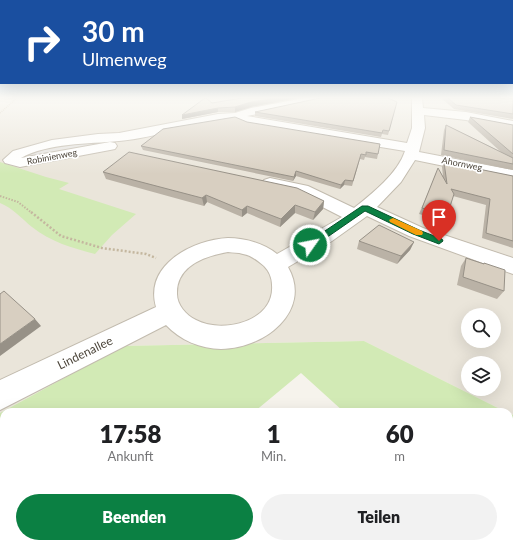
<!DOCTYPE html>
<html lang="de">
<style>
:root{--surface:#fff;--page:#f2f2f2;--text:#202124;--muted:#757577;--accent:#0b8043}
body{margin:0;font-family:Lato,sans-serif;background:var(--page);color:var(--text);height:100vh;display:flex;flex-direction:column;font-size:15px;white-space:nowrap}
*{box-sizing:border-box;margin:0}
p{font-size:13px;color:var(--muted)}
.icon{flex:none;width:22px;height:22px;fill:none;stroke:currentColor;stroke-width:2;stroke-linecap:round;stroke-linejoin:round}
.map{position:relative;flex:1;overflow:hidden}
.panel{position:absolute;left:0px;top:408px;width:513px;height:140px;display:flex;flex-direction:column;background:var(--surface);border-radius:12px 12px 0 0;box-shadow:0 4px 16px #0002}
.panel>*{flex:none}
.guide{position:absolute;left:0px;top:0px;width:513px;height:84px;box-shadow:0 4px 16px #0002;background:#1a4fa0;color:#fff;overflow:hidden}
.buttons{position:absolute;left:461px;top:308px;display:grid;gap:8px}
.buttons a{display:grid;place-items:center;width:40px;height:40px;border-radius:50%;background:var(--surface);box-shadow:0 4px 16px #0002;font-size:20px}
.pin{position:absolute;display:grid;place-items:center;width:34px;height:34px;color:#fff;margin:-41px -17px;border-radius:50% 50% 50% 0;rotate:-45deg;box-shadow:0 0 4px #0007}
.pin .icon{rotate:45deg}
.me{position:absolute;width:44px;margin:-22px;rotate:57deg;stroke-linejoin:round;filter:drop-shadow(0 0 3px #0008)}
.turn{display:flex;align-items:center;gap:14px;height:84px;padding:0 16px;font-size:18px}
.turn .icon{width:52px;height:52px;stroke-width:2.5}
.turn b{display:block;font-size:28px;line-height:34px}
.eta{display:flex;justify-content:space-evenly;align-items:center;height:68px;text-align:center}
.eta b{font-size:24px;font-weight:800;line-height:28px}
.primary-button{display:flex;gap:8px;margin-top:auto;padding:8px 16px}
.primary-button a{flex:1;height:46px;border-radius:24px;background:var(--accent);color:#fff;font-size:16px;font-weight:800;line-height:46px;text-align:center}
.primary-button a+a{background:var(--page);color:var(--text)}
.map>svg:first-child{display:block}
.residential{fill:#eae5da;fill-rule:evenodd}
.green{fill:#d2eab5}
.parking{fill:#e5e3e0}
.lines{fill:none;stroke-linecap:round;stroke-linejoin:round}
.street-casing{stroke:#c2bbae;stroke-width:2}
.path-far2{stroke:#c4b79f;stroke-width:1.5;stroke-dasharray:1 1;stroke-linecap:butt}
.path-far1{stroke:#c4b79f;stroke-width:2;stroke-dasharray:1.5 1.5;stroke-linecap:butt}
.path{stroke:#c4b79f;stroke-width:2.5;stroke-dasharray:2 2;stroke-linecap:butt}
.street{fill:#fff;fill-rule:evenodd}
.wall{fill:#bab2a6}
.shaded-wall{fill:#979187}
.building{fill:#d8cfc1;stroke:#979187}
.route{fill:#0b8043;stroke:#07532c}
.slow{fill:#f59e0b}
.labels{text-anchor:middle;stroke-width:3.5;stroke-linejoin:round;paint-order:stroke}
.far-street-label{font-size:9px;fill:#4b4439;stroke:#fff}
.near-street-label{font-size:12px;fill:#4b4439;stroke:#fff}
</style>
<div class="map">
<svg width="513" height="548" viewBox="0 0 513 548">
<rect width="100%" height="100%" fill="#f6f3ec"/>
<path class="residential" d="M 0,98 L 513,98 L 513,415 L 509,412 L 506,412 L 364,341 L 123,346 L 0,413 ZM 468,315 L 494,315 L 494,341 L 468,341 ZM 468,363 L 494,363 L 494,389 L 468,389 Z"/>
<path class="green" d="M 0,162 L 46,177 L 69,183 L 59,189 L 136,214 L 112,235 L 95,254 C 72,248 51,242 32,227 C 22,219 13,208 0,203 Z
M 364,341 L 506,412 L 344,412 L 301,373 L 254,412 L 4,412 L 4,544 L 94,544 L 89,548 L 0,548 L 0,413 L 123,346 Z
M 509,413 L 513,415 L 513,548 L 508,544 L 509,544 Z"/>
<path class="parking" d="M 93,141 L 95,146 L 28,159 L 28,153 Z"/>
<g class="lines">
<defs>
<path id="street" d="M 304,98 L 324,98 L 319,101 L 247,116 L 407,143 L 412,128 L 412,98 L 422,98 L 423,108 L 466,112 L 513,121 L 513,129 L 466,120 L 424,115 L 425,128 L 419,152 L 513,170 L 513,180 L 415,160 L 401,182 L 377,207 L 423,228 L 513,258 L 513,274 L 409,236 L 367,216 L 332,241 L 288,267 C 313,311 264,349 221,349 C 201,349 180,340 166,325 L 0,410 L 0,380 L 156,307 C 144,265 192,240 228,238 C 244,238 264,243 277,254 L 342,217 L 297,194 L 264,186 L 262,183 L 264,180 L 270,178 L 308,186 L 354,208 C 372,194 398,173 405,151 L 247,125 C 242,123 238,120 233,120 C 194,122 157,138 119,141 C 88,144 48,143 21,158 L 110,142 L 115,143 L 117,146 L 115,149 L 110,150 L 20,167 L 5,163 L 3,160 L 13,151 L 52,140 L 98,134 L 119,133 L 218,114 L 235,113 L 251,108 ZM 228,252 C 233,253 238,252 243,254 C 251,255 258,261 264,266 C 269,271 272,278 272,285 C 275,322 222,334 196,320 C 186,315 177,305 177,294 C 176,266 205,256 228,252 Z
M 366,98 L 383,98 L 378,101 L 367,100 Z"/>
</defs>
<use href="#street" class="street-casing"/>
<path class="path-far2" d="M 0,113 L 17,98"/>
<path class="path-far1" d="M 0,196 L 18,202 L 32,213"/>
<path class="path" d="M 31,212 L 61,236 L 102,248 L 146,254 L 156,258"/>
<use href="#street" class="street"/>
</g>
<path class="wall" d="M 320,98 L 397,102 L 388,135 L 382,134 L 381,137 L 255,116 L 255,112 Z
M 441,98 L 513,98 L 513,119 L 454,109 Z
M 212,103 L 251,107 L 235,112 L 218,112 L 182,119 Z
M 470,117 L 513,125 L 513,170 L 441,155 L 444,130 L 446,125 L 501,152 L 468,122 Z
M 247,122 L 378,154 L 377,159 L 365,157 L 364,160 L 360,159 L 352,186 L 344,185 L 340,189 L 296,176 L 293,181 L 143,150 L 141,146 Z
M 444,162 L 513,176 L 513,248 L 482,238 L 486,205 L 453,196 L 447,216 L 444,221 L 419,214 L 436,174 L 443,176 L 442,167 Z
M 103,172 L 324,201 L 323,209 L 313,220 L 295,213 L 280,227 L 247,213 L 242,217 L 207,202 L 204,206 L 106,179 Z
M 359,241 L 414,242 L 410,250 L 397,264 L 357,249 Z
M 466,258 L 483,264 L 484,263 L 504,291 L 497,299 L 457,285 L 461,266 Z"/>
<path class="shaded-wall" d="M 277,98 L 298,98 L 251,107 L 235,112 L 235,107 L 251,102 Z
M 218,108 L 218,112 L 182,119 L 182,115 Z
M 296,171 L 296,176 L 293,181 L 294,177 Z
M 345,180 L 344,185 L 340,189 L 341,185 Z
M 206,195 L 207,202 L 204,206 L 202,198 Z
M 324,201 L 323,209 L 313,220 L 315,212 Z
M 295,205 L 295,213 L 280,227 L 281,219 Z
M 247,206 L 247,213 L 242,217 L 242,210 Z
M 414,242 L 410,250 L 397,264 L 401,256 Z
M 35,319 L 41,326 L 0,356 L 0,344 Z"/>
<path class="building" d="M 205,98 L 206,98 L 212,103 L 242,98 L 277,98 L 251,102 L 235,107 L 218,108 L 182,115 Z
M 320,98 L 388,98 L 397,102 L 389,131 L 383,130 L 382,133 L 255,112 Z
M 448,98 L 513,98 L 513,114 L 456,105 Z
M 235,117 L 247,122 L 380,144 L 378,154 L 366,152 L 366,155 L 361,154 L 353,181 L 345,180 L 341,185 L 296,171 L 294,177 L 141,146 L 163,129 Z
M 470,117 L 513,125 L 513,154 Z
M 446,125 L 513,158 L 513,164 L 444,150 Z
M 129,152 L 297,188 L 324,201 L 315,212 L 295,205 L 281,219 L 247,206 L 242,210 L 206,195 L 202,198 L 103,172 Z
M 444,162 L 513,176 L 513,241 L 486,233 L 490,199 L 451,189 L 454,194 L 447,216 L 422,208 L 438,168 L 447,184 Z
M 379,225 L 414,242 L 401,256 L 359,241 Z
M 466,258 L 484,264 L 484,263 L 505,270 L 504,291 L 463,277 Z
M 4,291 L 35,319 L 0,344 L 0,294 Z"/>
<linearGradient id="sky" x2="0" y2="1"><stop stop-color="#8fc1ec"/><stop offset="0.56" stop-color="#fbfaf6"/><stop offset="1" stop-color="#fbfaf6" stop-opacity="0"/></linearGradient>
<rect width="513" height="174" fill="url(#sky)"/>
<path class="route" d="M 362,206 L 368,206 L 419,230 L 442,239 L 443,241 L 439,244 L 413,234 L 365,211 L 313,247 L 307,247 L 306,245 L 307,243 Z"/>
<path class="slow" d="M 393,218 L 422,231 L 423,233 L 422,235 L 416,235 L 390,222 L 389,220 Z"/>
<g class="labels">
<g class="far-street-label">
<text transform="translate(52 157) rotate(-11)" y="3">Robinienweg</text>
<text transform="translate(462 164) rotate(11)" y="3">Ahornweg</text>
</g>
<g class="near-street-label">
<text transform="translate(85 353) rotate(-26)" y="4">Lindenallee</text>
</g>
</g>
</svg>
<div class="buttons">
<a><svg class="icon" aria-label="search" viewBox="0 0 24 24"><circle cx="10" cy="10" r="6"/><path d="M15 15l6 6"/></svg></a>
<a><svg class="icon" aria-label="layers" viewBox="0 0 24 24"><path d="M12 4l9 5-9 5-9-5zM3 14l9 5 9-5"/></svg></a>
</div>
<div class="pin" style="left:439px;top:241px;background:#d93025"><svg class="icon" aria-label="arrive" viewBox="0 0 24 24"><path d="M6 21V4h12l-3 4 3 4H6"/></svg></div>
<svg class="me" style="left:310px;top:245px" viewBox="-20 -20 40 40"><circle r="17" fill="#0b8043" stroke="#fff" stroke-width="3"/><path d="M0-11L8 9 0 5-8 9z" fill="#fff"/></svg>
<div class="guide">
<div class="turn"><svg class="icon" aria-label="right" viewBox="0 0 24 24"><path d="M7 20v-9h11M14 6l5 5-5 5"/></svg><div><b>30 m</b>Ulmenweg</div></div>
</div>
<section class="panel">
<div class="eta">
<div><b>17:58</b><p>Ankunft</p></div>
<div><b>1</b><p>Min.</p></div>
<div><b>60</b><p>m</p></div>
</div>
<div class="primary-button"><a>Beenden</a><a>Teilen</a></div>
</section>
</div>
